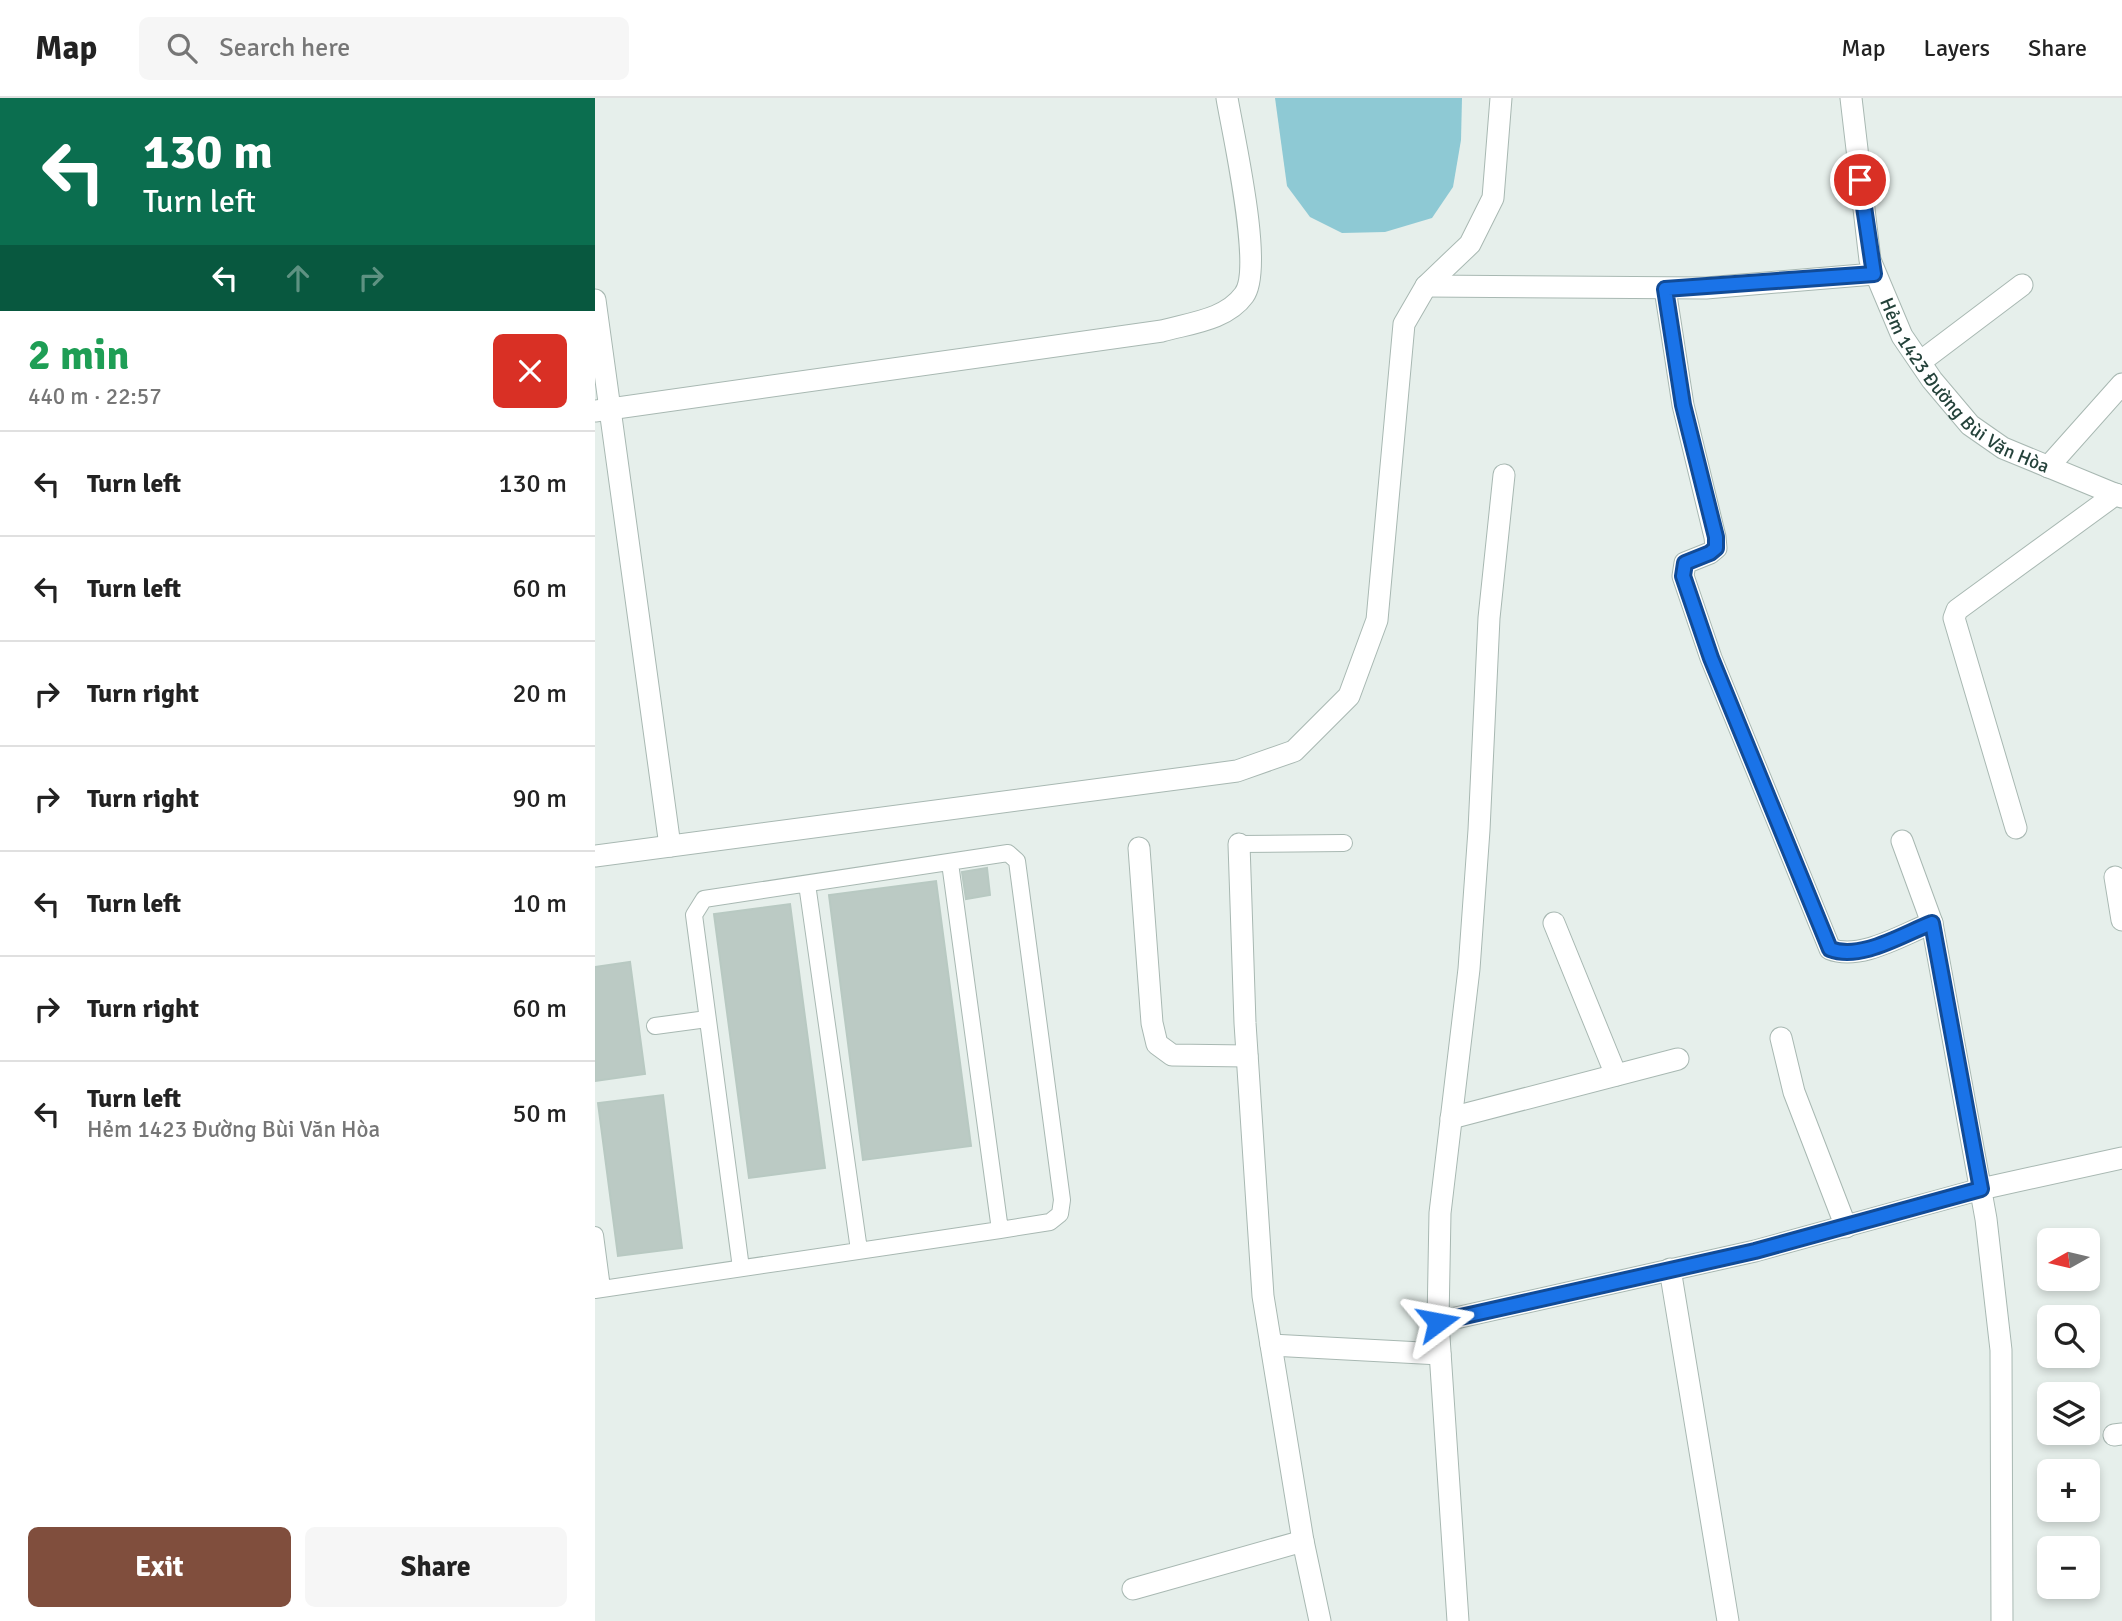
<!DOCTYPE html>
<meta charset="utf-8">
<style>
:root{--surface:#fff;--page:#f6f6f6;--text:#222;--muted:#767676;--line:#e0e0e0;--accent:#804e3d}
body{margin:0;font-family:Signika,sans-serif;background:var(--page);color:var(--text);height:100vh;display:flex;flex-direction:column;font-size:26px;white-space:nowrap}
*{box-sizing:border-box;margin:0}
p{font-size:23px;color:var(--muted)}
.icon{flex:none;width:38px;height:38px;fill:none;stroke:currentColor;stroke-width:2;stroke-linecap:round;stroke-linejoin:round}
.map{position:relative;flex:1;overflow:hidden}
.sheet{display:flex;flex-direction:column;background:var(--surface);width:595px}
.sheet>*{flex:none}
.top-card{background:#0b6e4f;color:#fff;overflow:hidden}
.needle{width:46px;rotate:262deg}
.controls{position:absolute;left:1442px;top:1130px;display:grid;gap:14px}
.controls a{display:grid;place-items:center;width:63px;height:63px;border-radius:10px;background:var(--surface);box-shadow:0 4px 10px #0003;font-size:35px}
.pin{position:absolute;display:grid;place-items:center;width:60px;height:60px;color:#fff;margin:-30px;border:4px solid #fff;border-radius:50%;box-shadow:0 2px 7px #0007}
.me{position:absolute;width:77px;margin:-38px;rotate:77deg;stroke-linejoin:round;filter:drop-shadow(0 0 5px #0008)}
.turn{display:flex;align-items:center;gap:24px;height:147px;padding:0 28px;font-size:32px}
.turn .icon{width:91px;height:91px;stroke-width:2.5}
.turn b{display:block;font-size:49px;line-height:60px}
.lanes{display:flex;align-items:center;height:66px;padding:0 28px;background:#0003;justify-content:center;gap:35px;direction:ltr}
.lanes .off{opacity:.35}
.round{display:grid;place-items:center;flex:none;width:74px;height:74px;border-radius:10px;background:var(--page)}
.overview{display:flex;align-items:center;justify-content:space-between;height:119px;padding:0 28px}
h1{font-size:42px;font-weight:700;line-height:52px;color:#1e9e55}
.cta{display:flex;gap:14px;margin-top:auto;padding:14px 28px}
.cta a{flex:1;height:80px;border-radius:10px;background:var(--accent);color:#fff;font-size:28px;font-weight:700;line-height:80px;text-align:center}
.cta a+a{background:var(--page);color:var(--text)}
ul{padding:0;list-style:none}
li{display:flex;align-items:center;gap:21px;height:105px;padding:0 28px;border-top:2px solid var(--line)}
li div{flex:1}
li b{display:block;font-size:26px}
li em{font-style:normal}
header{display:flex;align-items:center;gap:42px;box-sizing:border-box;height:98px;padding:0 35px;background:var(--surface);border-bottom:2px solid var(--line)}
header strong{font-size:33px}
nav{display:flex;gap:38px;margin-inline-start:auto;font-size:24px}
.search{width:490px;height:63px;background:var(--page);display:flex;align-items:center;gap:18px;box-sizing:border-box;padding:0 24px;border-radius:10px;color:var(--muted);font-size:26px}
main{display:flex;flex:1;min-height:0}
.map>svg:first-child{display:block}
.water{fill:#8ec9d4}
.building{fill:#bbcac4;stroke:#b8c9c2;stroke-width:2}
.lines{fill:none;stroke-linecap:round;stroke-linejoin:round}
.lane-casing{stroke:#a8b8b2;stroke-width:18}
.street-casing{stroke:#a8b8b2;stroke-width:23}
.lane{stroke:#fff;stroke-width:16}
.street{stroke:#fff;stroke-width:21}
.route-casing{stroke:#114b97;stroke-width:18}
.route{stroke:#1a73e8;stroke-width:12}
.labels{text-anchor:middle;stroke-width:5;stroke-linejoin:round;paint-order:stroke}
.street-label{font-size:19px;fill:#24423a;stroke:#f7fbf9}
</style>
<header>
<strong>Map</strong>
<div class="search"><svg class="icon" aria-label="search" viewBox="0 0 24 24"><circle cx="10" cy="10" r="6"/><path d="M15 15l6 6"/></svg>Search here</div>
<nav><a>Map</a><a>Layers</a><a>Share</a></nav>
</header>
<main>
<section class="sheet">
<div class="top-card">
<div class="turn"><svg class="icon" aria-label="left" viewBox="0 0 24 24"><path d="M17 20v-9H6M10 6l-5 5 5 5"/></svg><div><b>130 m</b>Turn left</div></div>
<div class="lanes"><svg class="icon" aria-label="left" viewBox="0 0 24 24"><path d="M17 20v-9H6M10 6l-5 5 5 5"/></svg><svg class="icon off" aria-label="ahead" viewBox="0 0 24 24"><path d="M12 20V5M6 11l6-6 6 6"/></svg><svg class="icon off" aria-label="right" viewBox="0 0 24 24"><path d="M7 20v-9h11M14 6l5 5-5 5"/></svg></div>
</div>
<div class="overview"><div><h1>2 min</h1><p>440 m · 22:57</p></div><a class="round" style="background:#d93025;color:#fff"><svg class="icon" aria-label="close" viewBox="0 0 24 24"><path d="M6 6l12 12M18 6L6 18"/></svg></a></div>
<ul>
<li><svg class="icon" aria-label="left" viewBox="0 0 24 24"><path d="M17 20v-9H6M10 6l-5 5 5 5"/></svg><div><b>Turn left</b></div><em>130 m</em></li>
<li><svg class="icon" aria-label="left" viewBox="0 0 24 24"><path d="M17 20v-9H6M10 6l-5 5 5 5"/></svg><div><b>Turn left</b></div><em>60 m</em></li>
<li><svg class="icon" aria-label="right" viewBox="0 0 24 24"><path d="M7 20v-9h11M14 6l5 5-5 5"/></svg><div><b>Turn right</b></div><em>20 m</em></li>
<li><svg class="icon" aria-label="right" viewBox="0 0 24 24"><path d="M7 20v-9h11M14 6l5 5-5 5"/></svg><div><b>Turn right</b></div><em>90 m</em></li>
<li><svg class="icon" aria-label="left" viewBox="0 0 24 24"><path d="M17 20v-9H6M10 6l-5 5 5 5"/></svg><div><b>Turn left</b></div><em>10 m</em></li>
<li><svg class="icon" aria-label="right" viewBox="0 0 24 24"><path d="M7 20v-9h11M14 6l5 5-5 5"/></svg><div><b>Turn right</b></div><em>60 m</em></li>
<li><svg class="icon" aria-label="left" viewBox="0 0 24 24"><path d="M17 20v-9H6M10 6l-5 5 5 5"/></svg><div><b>Turn left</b><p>Hẻm 1423 Đường Bùi Văn Hòa</p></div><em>50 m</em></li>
</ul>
<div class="cta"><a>Exit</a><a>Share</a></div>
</section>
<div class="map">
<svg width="1527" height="1523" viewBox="0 0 1527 1523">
<rect width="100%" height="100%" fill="#e6efeb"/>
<path class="water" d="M 680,0 L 867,0 L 866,42 L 858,89 L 837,120 L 790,134 L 747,135 L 715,119 L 692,88 Z"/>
<path class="building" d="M 392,770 L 395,797 L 371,801 L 367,774 Z
M 341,783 L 376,1048 L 268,1062 L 234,797 Z
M 195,806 L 230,1070 L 154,1080 L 119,816 Z
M 35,864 L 50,976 L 0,983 L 0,869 Z
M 68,997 L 87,1150 L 23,1158 L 3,1005 Z"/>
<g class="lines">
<defs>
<path id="lane" d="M 644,746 L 749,745
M 355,765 L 405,1132
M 212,786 L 264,1152
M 60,928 L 112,921
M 0,1137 L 7,1190
M 0,1192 L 405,1132 L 455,1124 L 465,1116 L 467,1102 L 422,763 L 413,755 L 109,801 L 99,817 L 146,1170"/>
<g id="street">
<path id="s1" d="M 1256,0 L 1275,162 L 1307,238 L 1337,282 L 1375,327 L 1408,350 L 1527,399"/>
<path d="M 831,188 L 1111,190 L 1279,176"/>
<path d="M 1070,191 L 1088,307 L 1120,439 L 1121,450 L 1115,455 L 1090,465 L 1088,478 L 1116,560 L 1235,851 C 1266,863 1308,836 1337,825"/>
<path d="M 0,202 L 75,748"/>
<path d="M 1325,264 L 1427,187"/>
<path d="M 0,313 L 567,233 C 595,225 631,222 649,197 C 669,171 638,36 632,0"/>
<path d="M 1453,369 L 1527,286"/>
<path d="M 1421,730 L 1359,520 L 1362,512 L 1521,396"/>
<path d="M 1307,743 L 1337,825 L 1391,1121 L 1406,1252 L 1407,1523"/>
<path d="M 644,746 L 650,925 L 668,1198 L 708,1443 L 725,1523"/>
<path d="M 544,750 L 557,925 L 562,946 L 577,957 L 652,958"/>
<path d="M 0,758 L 642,673 L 699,653 L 754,598 L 782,522 L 809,226 L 831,188 L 875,146 L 898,100 L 906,0"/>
<path d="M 1520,779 L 1527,822"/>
<path d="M 959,825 L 1021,977"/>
<path d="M 1186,940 L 1199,994 L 1251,1129"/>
<path d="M 856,1020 L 1083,961"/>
<path d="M 1075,1171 L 1133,1523"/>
<path d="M 843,1224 L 1160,1153 L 1386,1091 L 1527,1060"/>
<path d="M 676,1247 L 845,1256"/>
<path d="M 1519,1337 L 1527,1336"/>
<path d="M 538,1491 L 708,1443"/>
<path d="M 863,1523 L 843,1224 L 845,1115 L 874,871 L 884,732 L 894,520 L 909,377"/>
</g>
</defs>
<use href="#lane" class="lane-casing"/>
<use href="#street" class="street-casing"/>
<use href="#lane" class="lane"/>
<use href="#street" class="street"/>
</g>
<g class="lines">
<defs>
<path id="route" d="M 843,1224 L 1160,1153 L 1386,1091 L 1337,825 C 1308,836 1266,863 1235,851 L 1116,560 L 1088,478 L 1090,465 L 1115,455 L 1121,450 L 1121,439 L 1088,307 L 1070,191 L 1279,176 L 1265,82"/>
</defs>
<use href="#route" class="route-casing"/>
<use href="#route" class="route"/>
</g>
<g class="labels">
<g class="street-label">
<text dy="7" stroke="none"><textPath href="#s1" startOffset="326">Hẻm 1423 Đường Bùi Văn Hòa</textPath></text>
</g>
</g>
</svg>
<div class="controls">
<a><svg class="needle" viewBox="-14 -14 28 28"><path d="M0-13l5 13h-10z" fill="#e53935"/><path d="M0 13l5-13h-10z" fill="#767676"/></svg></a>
<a><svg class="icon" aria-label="search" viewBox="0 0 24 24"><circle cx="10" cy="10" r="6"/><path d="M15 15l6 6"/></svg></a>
<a><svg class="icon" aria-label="layers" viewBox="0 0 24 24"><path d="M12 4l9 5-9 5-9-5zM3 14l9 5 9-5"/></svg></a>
<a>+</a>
<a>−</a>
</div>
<div class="pin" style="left:1265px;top:82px;background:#d93025"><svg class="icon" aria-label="arrive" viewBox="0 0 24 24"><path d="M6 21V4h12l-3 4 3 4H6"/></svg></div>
<svg class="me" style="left:843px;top:1224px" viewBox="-20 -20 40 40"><path d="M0-17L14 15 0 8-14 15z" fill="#1a73e8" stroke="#fff" stroke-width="4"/></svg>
</div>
</main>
